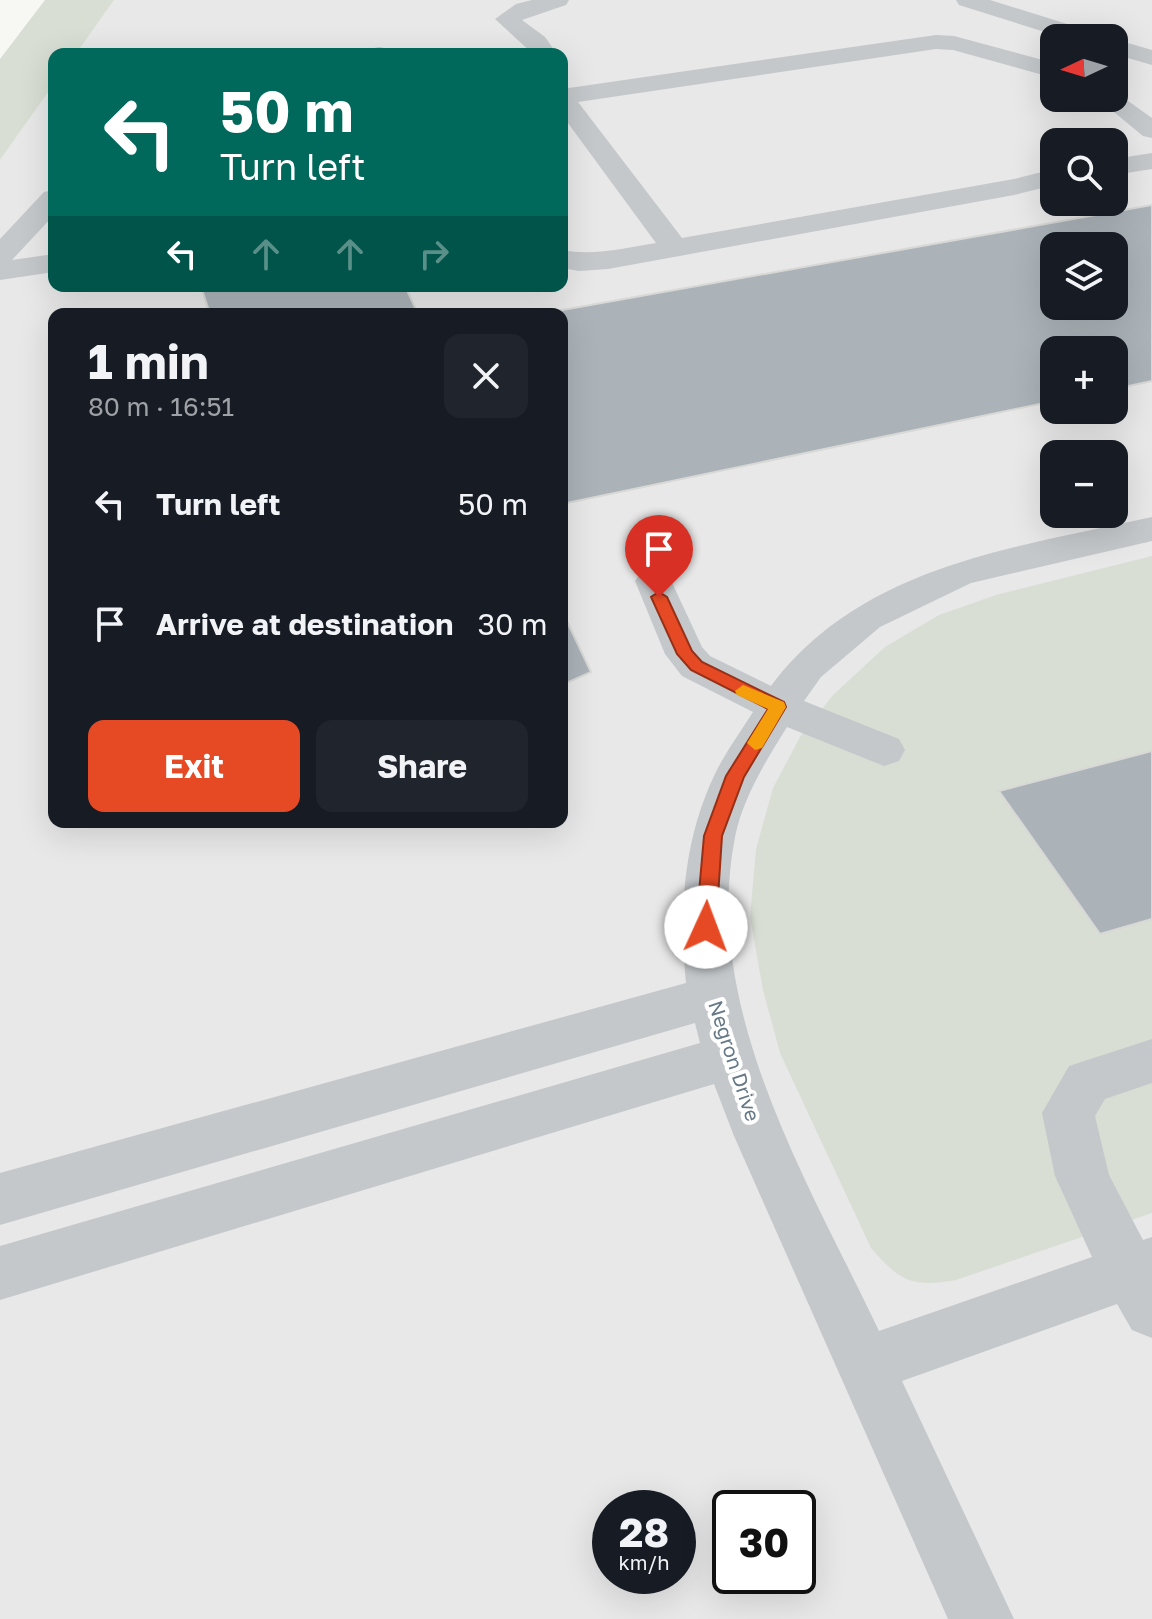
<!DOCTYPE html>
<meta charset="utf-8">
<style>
:root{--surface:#171b24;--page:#20242c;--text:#f1f3f6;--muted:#9ea1a6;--accent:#e64a24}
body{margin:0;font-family:"Golos Text",sans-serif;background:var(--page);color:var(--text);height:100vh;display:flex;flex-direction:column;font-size:30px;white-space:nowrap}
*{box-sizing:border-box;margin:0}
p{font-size:26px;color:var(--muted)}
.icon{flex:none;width:44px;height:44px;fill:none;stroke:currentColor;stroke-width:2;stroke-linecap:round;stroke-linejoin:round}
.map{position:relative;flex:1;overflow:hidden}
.sheet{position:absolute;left:48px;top:308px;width:520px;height:520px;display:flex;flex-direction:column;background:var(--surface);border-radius:16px;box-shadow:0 8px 32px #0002}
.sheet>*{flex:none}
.hud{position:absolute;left:48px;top:48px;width:520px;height:244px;border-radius:16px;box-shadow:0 8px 32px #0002;background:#00695c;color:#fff;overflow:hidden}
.needle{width:52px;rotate:266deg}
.fabs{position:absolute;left:1040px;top:24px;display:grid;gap:16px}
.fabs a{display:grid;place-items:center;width:88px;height:88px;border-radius:16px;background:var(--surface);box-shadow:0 8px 32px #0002;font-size:40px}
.speed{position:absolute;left:592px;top:1490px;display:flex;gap:16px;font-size:40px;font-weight:700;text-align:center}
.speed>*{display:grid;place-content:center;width:104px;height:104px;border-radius:50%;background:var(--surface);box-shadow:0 8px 32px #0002;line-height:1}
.speed small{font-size:20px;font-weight:400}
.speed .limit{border:4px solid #111;border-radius:12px;background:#fff;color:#111}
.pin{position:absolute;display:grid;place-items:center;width:68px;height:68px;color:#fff;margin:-82px -34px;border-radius:50% 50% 50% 0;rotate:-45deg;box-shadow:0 0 8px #0007}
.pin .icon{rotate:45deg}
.me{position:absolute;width:88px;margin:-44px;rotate:2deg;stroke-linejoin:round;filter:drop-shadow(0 0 6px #0008)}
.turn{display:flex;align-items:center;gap:28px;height:168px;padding:0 40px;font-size:36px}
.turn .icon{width:104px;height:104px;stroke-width:2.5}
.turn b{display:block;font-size:56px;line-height:68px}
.lanes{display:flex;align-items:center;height:76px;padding:0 40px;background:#0003;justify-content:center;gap:40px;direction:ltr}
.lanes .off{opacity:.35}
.round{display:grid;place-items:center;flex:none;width:84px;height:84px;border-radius:16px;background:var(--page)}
.overview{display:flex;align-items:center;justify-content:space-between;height:136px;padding:0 40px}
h1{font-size:48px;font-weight:700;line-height:60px}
.cta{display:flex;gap:16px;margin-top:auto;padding:16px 40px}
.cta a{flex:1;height:92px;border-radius:16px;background:var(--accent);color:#fff;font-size:32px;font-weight:700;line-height:92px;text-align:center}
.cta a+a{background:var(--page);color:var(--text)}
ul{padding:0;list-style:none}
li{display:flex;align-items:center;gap:24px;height:120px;padding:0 40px}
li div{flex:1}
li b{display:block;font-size:30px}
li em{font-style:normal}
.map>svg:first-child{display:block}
.built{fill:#e7e8e7;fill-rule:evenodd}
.green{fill:#d8ded4}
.building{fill:#abb3b9;stroke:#d8d8d6;stroke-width:2;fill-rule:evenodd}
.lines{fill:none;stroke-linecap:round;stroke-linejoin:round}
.minor{fill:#c4c8cb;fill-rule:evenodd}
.route{fill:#e64a24;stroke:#963017;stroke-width:2}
.slow{fill:#f59e0b}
.labels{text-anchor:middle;stroke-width:8;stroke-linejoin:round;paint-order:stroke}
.street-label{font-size:20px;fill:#657885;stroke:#fff}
</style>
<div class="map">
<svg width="1152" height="1619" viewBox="0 0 1152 1619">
<rect width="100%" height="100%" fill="#f7f7f3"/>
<path class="built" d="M 114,0 L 1152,0 L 1152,1619 L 0,1619 L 0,160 L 54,84 L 54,286 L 562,286 L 562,54 L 76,54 ZM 1054,38 L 1114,38 L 1114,98 L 1054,98 ZM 1054,142 L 1114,142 L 1114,202 L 1054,202 ZM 1054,246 L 1114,246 L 1114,306 L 1054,306 ZM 54,314 L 562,314 L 562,822 L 54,822 ZM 1054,350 L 1114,350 L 1114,410 L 1054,410 ZM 1054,454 L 1114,454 L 1114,514 L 1054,514 ZM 610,1508 L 678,1508 L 678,1576 L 610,1576 ZM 730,1508 L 798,1508 L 798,1576 L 730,1576 Z"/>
<path class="green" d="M 45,0 L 114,0 L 76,54 L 54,54 L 54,84 L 0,160 L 0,59 Z
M 1152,556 L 1152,1213 L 956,1280 C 911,1288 900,1281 871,1248 L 780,1053 L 763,990 L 750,917 L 756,849 L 773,788 L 800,737 L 833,695 L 885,647 L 939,615 L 996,595 Z"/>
<path class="building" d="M 1152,205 L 1152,381 L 1114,389 L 1114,350 L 1054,350 L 1054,401 L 562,504 L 562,314 L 540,314 ZM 1054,246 L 1114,246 L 1114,306 L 1054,306 Z
M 201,286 L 405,286 L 418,314 L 210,314 Z
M 562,611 L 591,672 L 562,685 Z
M 1152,751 L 1152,919 L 1100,934 L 999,791 Z"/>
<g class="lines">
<path class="minor" d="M 532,0 L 569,0 L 566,5 L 522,20 L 545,37 L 557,54 L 533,54 L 495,19 L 516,4 Z
M 956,0 L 990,0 L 1096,33 L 1100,38 L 1064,38 L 959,5 Z
M 936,35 L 954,36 L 1054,63 L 1054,78 L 953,50 L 936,49 L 578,102 L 682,238 L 1014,179 L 1054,169 L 1054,185 L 1014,195 L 608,269 L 579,271 L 562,268 L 562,250 C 594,256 625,248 656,243 L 562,115 L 562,89 Z
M 1114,39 L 1152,50 L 1152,65 L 1114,54 Z
M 379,47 L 390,49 L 393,54 L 367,54 L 370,49 Z
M 1114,91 L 1152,118 L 1152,138 L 1143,136 L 1097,98 L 1114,98 Z
M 1152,153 L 1152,169 L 1114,175 L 1114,159 Z
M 54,190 L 54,215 L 12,260 L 54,254 L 54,272 L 0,280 L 0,239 L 44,192 Z
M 1152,517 L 1152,541 L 971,583 L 880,627 L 821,677 L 804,701 L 899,739 L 905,750 L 899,761 L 884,766 L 787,727 C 766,761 743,797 735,837 C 701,1009 808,1181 879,1331 L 1092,1257 L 1055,1176 L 1042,1113 L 1069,1066 L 1152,1039 L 1152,1083 L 1105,1099 L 1095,1116 L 1109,1175 L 1143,1240 L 1152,1237 L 1152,1338 L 1132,1330 L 1117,1304 L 902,1381 L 1014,1619 L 948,1619 L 734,1136 L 714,1084 L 0,1300 L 0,1246 L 700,1043 L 695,1023 L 0,1225 L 0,1173 L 686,983 C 679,912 683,842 714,776 C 724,754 740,733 753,712 L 682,676 L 665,654 L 635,581 L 641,572 L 654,568 L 667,572 L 702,647 L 710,656 L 771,686 C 862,565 1014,548 1152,517 Z"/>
</g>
<path class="route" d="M 659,592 L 667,597 L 692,651 L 702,662 L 784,702 L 786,707 L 744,777 L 722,836 L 716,927 L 713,933 L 699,933 L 696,927 L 704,836 L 726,776 L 768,709 L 691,670 L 677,654 L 651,597 Z"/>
<path class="slow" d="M 743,685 L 784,702 L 786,707 L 762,748 L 755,750 L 747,743 L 768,709 L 737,695 L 735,691 Z"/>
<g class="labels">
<g class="street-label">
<text transform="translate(734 1061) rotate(72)" y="7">Negron Drive</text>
</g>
</g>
</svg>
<div class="fabs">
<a><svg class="needle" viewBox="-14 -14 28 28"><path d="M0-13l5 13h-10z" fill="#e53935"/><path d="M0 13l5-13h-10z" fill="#9ea1a6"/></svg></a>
<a><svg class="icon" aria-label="search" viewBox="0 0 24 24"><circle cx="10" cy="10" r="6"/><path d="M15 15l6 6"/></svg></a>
<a><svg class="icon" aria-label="layers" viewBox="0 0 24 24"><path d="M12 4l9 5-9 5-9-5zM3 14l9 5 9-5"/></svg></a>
<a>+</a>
<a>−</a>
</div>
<div class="speed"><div>28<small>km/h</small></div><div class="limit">30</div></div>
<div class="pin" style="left:659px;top:597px;background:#d93025"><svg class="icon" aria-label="arrive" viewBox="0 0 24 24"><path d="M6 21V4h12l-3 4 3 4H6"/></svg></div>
<svg class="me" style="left:706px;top:927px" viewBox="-20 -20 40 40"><circle r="19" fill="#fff"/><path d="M0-13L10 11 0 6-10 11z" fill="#e64a24"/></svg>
<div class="hud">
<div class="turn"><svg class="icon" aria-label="left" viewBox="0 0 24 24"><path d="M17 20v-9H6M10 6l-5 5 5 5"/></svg><div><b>50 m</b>Turn left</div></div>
<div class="lanes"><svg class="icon" aria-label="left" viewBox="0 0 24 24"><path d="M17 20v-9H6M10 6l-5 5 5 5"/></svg><svg class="icon off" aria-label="ahead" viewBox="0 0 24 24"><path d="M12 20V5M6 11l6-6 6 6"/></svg><svg class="icon off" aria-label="ahead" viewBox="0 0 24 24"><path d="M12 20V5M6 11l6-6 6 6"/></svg><svg class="icon off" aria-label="right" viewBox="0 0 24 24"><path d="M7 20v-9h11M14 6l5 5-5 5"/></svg></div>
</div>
<section class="sheet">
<div class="overview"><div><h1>1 min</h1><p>80 m · 16:51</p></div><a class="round"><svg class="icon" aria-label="close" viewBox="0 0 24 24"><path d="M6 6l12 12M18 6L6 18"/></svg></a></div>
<ul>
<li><svg class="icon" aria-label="left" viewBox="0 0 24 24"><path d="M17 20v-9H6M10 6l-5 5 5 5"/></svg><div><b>Turn left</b></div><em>50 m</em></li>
<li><svg class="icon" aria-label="arrive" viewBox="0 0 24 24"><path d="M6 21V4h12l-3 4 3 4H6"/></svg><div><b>Arrive at destination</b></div><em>30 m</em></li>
</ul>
<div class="cta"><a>Exit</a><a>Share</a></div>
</section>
</div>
